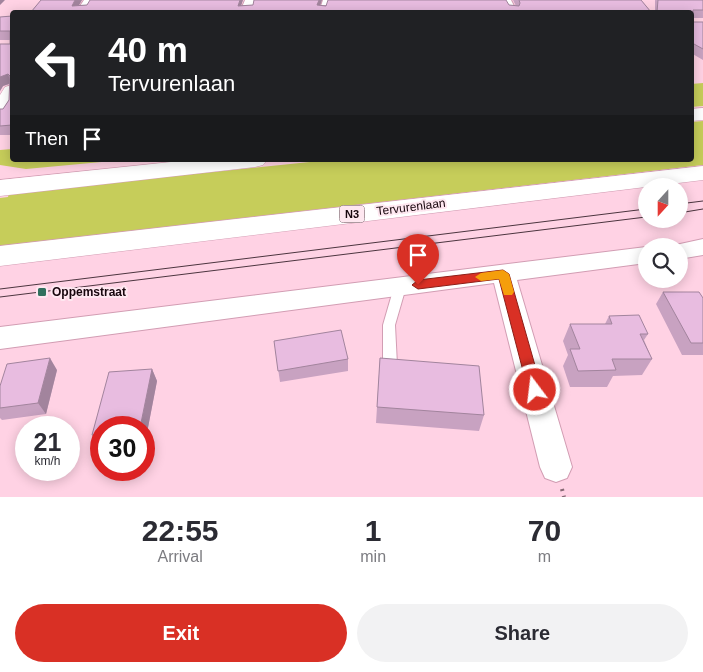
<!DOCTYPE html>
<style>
:root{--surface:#fff;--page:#f2f2f3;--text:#2b2b33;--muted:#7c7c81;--accent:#d93025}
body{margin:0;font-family:Helvetica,sans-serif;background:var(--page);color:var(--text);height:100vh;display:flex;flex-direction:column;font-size:19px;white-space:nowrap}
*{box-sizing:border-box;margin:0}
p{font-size:16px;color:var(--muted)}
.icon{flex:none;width:28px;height:28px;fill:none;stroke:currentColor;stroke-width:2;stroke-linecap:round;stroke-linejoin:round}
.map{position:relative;height:497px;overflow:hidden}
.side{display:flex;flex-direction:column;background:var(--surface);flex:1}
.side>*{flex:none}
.banner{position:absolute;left:10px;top:10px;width:684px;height:152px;border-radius:5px;box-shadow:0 2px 12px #0003;background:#202124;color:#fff;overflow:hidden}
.needle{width:32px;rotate:201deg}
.tools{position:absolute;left:638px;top:178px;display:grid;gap:10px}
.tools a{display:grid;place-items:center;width:50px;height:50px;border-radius:50%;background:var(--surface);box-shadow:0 2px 12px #0003;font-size:25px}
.speed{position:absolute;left:15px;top:416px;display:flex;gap:10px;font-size:25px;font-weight:700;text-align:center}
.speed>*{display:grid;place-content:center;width:65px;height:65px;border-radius:50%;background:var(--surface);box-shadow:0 2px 12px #0003;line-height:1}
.speed small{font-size:12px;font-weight:400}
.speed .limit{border:8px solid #d22;background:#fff;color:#111}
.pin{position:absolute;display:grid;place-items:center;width:42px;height:42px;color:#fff;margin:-51px -21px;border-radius:50% 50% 50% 0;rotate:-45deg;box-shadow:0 0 5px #0007}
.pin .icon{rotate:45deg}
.me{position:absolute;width:55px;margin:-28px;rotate:345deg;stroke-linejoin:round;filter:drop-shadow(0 0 4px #0008)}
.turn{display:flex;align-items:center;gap:18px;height:105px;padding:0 15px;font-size:22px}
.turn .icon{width:65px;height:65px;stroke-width:2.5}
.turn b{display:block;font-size:35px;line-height:42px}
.then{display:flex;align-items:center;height:48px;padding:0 15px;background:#0003;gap:10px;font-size:19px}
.eta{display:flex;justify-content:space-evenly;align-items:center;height:85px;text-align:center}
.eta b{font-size:30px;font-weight:700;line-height:35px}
.button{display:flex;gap:10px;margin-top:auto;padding:10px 15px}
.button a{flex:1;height:58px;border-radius:30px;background:var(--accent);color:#fff;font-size:20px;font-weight:700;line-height:58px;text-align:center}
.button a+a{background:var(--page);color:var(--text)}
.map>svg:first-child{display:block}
.green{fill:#c6cd5a}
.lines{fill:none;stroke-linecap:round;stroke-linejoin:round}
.service-casing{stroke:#d29db3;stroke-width:2}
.pedestrian-casing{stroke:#d29db3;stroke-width:2}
.minor-casing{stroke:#d29db3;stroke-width:2}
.tertiary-casing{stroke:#d29db3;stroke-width:1}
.primary-casing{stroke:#d29db3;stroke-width:1}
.path{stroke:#866874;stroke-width:4;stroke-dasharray:2 5;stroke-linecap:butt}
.service{fill:#fff;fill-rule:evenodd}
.pedestrian{fill:#fff;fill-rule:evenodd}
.minor{fill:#fff;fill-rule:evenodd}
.tertiary{fill:#fff;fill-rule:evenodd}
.primary{fill:#fff;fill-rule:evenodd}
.tram{stroke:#4c353f;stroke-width:1}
.wall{fill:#c8a2c1}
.shaded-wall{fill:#a2849d}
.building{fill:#e8bce0;stroke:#a2849d}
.route{fill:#d93025;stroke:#8d1f18}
.slow{fill:#f59e0b}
.poi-dot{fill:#31705e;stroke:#fee7f0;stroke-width:2}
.labels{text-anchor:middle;stroke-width:4;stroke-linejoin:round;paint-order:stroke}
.shield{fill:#fee7f0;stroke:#5c4a51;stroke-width:1}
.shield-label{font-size:11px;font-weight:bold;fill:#17060d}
.street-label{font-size:12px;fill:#17060d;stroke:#fee7f0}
.poi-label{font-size:12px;font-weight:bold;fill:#17060d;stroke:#fee7f0;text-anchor:start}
</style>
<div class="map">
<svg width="703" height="497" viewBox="0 0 703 497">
<rect width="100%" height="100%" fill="#ffd2e4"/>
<path class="green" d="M 703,83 L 703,106 L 691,107 L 691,84 Z
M 703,121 L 703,165 L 0,246 L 0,198 L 8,197 L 9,193 L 329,160 L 691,160 L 691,122 Z
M 12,149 L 12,160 L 123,160 L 26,169 L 0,165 L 0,150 Z"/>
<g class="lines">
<defs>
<path id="service" d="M 323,0 L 329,0 L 325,12 L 319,12 Z
M 400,283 L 404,284 L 406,287 L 395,325 L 397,365 L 395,369 L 390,371 L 385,369 L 383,365 L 383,325 L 394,287 L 396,284 Z"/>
<path id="pedestrian" d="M 503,0 L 511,0 L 517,12 L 509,12 Z"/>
<path id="minor" d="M 84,0 L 96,0 L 88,12 L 76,12 Z
M 245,0 L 257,0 L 252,12 L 240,12 Z
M 703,239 L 703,255 L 679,259 L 679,246 L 671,246 Z
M 646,247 L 646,263 L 517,280 L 572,467 L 567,478 L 556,482 L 545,478 L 540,467 L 494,283 L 0,349 L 0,327 Z"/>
<path id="tertiary" d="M 12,85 L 12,108 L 7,116 L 0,118 L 0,95 L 5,87 Z"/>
<path id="primary" d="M 703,108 L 703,120 L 691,121 L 691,109 Z
M 190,160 L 267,160 L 263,165 L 255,167 L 0,196 L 0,180 Z
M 703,166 L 703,180 L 0,266 L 0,246 Z"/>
</defs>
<use href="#service" class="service-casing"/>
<use href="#pedestrian" class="pedestrian-casing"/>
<use href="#minor" class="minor-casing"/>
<use href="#tertiary" class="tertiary-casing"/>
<use href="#primary" class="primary-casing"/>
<path class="path" d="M 562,489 L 564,497"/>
<use href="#service" class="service"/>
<use href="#pedestrian" class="pedestrian"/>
<use href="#minor" class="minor"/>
<use href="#tertiary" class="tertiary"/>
<use href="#primary" class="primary"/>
<path class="tram" d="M 679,204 L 703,201
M 679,213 L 703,209
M 0,289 L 646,209
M 0,297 L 646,217"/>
</g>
<path class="wall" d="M 41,0 L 82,0 L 79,5 L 87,5 L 90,0 L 243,0 L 241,5 L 253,5 L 254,0 L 322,0 L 320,5 L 509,5 L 516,6 L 513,0 L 641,0 L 651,12 L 31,12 Z
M 655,0 L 703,0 L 703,18 L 693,18 L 693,22 L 703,22 L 703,60 L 691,53 L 691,12 L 655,12 Z
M 12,16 L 12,135 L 0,135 L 0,109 L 3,109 L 9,100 L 10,84 L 3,86 L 0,91 L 0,44 L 10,44 L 10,40 L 0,40 L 0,17 Z
M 663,292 L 703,298 L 703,355 L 682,355 L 656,304 Z
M 609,316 L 648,334 L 644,340 L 652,359 L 642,375 L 613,376 L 607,387 L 570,387 L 563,366 L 568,355 L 563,341 L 570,324 L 605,324 Z
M 274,341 L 348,359 L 348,371 L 280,382 Z
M 380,358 L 484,415 L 479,431 L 376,423 Z
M 152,369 L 157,381 L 145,443 L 144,443 L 144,428 L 101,428 L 101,446 L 99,446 L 92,435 Z
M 57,370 L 46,414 L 2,420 L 0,418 L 0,408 Z"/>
<path class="shaded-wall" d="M 0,0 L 5,0 L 0,5 Z
M 75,0 L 82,0 L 75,12 L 72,6 Z
M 240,0 L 243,0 L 239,12 L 238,6 Z
M 319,0 L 322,0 L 318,12 L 317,5 Z
M 8,74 L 11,83 L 3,86 L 0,91 L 0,77 Z
M 50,358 L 57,370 L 46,414 L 38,403 Z
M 152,369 L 157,381 L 145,443 L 144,440 L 144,428 L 140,428 Z"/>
<path class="building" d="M 41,0 L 75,0 L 72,6 L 87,5 L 90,0 L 240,0 L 238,6 L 253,5 L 254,0 L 319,0 L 317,5 L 326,6 L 328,0 L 506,0 L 509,5 L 519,6 L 520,3 L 519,0 L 641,0 L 651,12 L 31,12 Z
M 658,0 L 703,0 L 703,10 L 693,10 L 693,22 L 703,22 L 703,49 L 694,44 L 691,41 L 691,12 L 657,12 Z
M 12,16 L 12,125 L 0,126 L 0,109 L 3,109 L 9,100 L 10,76 L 8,74 L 0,77 L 0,44 L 10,44 L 10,31 L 0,31 L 0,17 Z
M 663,292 L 699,292 L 703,298 L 703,343 L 691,343 Z
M 639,315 L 648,334 L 640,334 L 652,359 L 612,359 L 616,370 L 578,371 L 570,349 L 580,349 L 570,324 L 612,324 L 609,316 Z
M 341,330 L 348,359 L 278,371 L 274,341 Z
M 50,358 L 38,403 L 0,408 L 0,386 L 7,364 Z
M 380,358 L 479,366 L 484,415 L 377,407 Z
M 152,369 L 140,428 L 101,428 L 101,435 L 92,435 L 109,372 Z"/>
<path class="route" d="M 503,270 L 509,274 L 542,390 L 540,394 L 535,396 L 530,394 L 528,390 L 499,279 L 418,289 L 412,285 L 418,280 Z"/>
<path class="slow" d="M 503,270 L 509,274 L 514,292 L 512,295 L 504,295 L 499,279 L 481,281 L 475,277 L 481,273 Z"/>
<rect class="poi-dot" x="37" y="287" width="10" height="10" rx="2.5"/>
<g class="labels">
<rect class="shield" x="339.5" y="205.5" width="25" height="17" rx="4"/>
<g class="shield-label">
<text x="352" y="218">N3</text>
</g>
<g class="street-label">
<text transform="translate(411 207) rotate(-7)" y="4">Tervurenlaan</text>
</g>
<g class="poi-label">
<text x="52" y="296">Oppemstraat</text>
</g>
</g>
</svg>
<div class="tools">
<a><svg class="needle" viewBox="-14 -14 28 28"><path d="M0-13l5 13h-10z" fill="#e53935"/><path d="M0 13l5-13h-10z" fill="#7c7c81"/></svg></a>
<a><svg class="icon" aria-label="search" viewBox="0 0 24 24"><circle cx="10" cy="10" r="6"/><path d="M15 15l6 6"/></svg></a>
</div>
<div class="speed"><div>21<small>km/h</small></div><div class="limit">30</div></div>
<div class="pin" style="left:418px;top:285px;background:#d93025"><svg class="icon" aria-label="arrive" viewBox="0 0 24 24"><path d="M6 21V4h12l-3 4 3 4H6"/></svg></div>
<svg class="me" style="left:535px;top:390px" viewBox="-20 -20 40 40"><circle r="17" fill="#d93025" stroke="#fff" stroke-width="3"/><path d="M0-11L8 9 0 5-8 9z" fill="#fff"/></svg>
<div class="banner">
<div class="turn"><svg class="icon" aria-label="left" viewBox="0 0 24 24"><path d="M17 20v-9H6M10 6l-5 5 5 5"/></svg><div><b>40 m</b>Tervurenlaan</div></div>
<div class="then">Then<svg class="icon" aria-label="arrive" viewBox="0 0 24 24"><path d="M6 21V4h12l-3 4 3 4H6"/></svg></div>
</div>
</div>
<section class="side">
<div class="eta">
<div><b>22:55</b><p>Arrival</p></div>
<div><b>1</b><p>min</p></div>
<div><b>70</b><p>m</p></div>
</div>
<div class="button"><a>Exit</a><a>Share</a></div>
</section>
